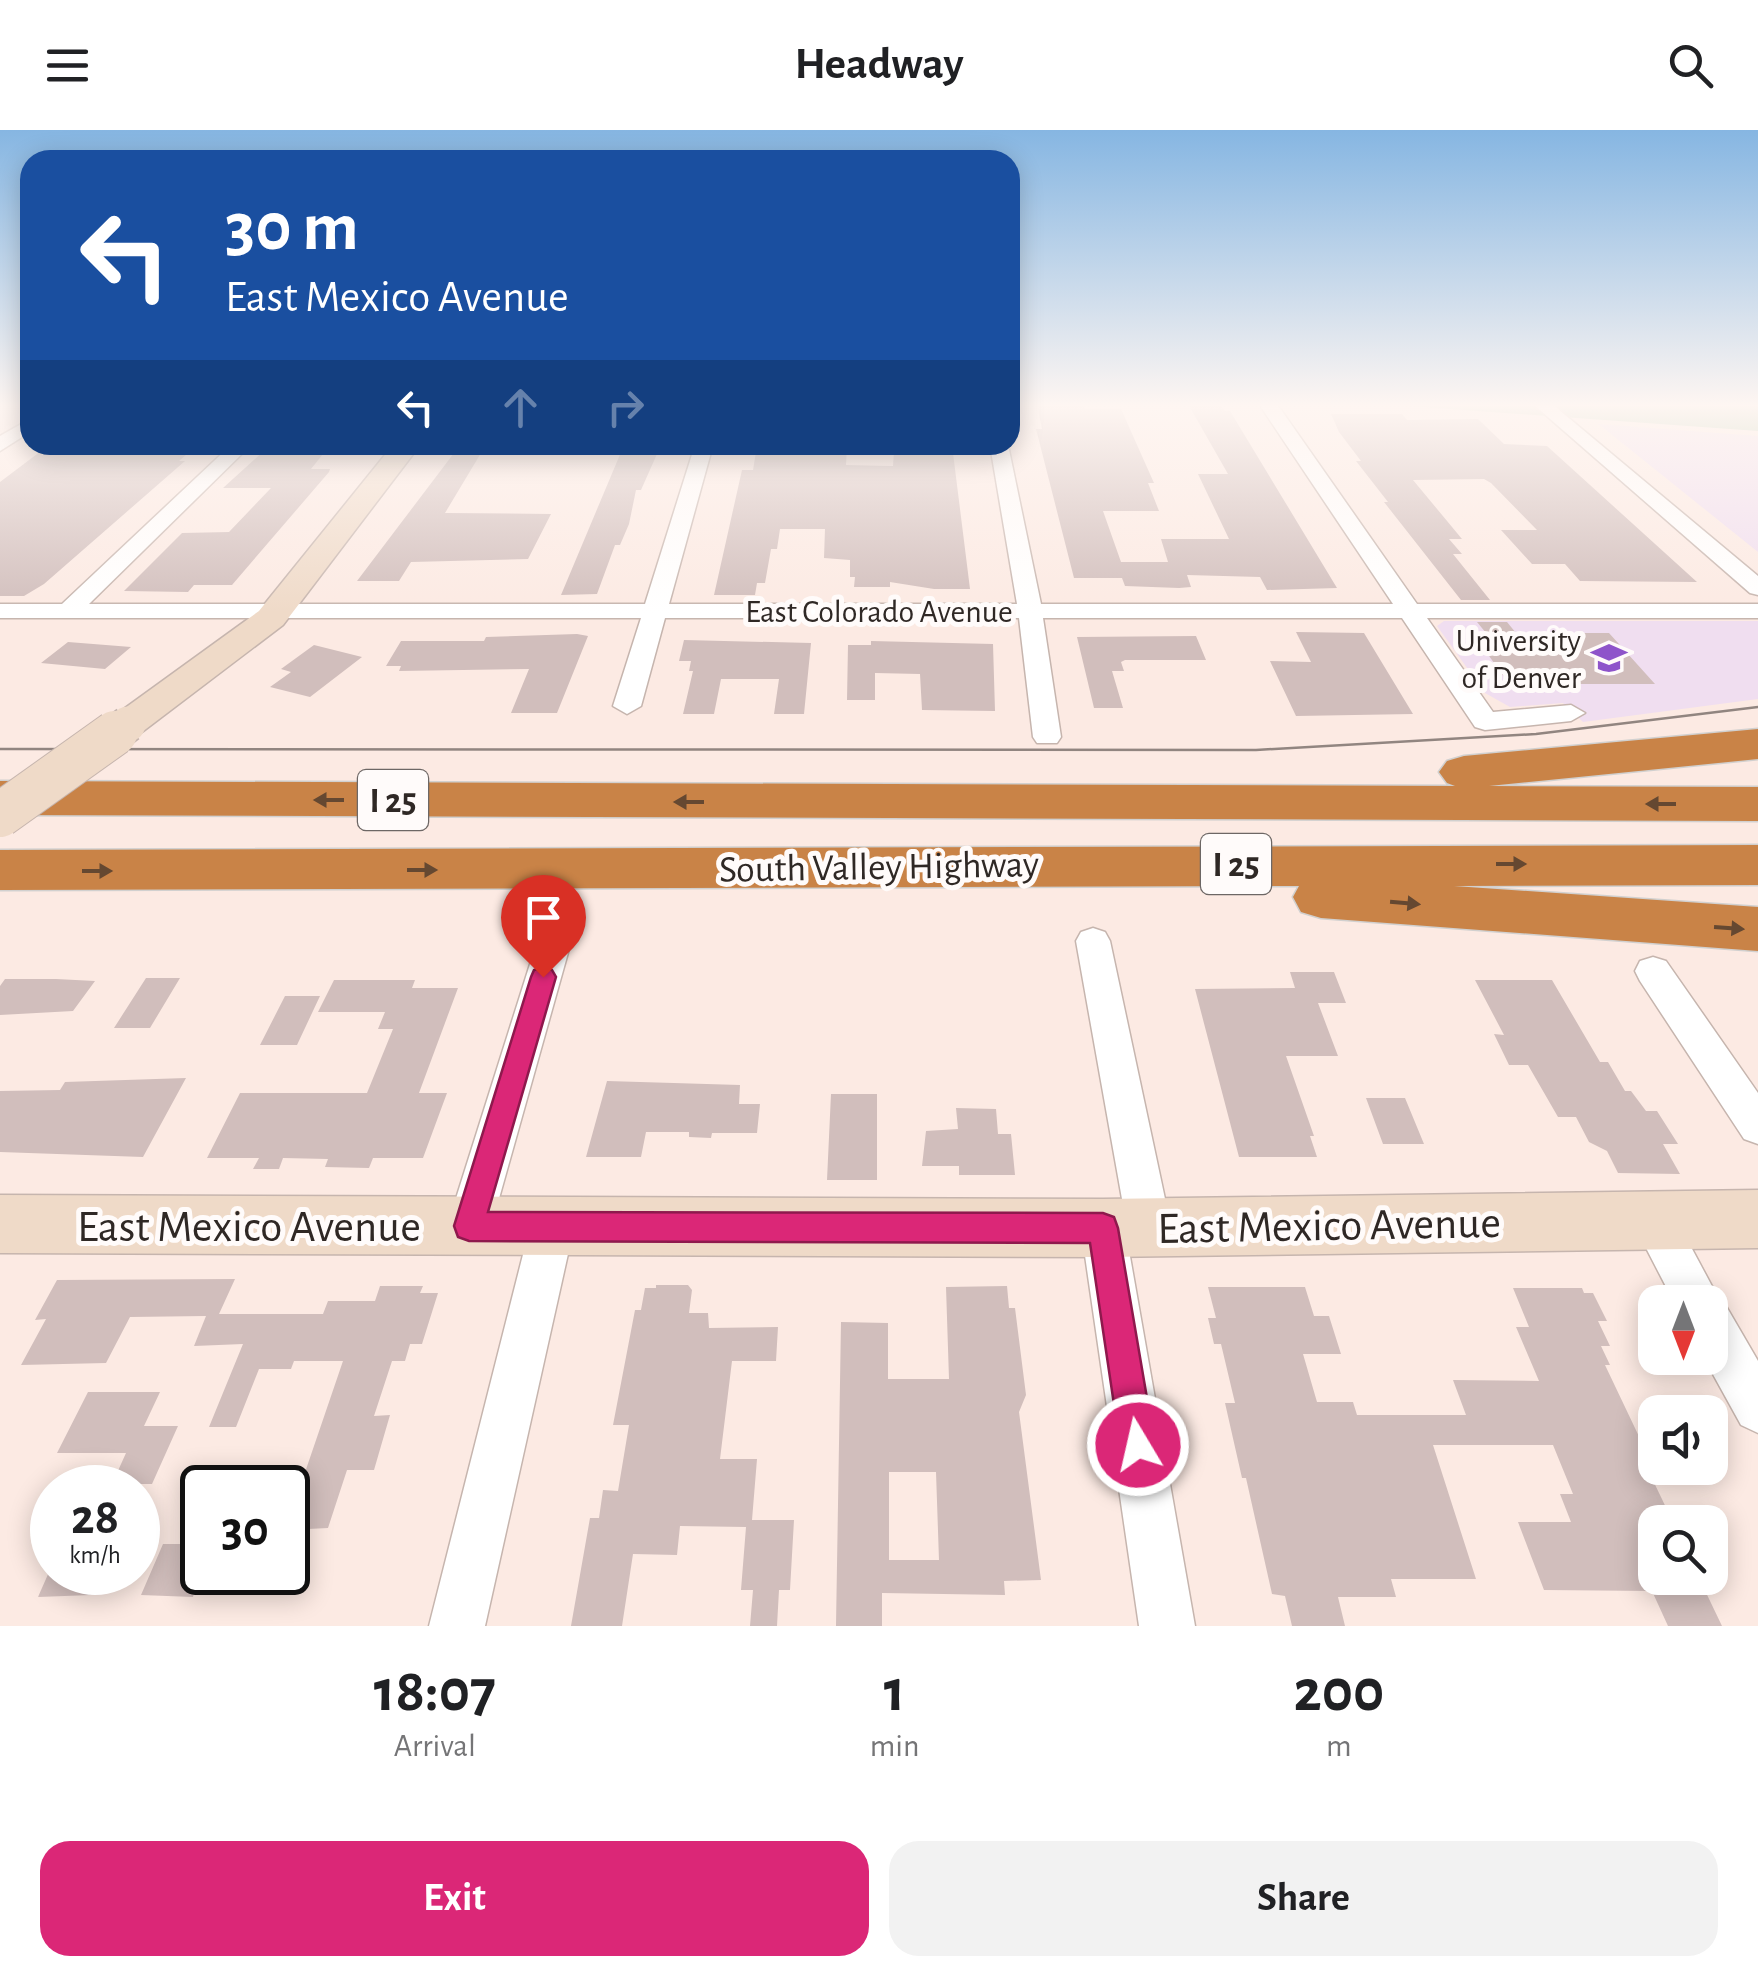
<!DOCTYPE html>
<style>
:root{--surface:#fff;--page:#f2f2f2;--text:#202124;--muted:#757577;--accent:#db2777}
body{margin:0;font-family:"Alegreya Sans",sans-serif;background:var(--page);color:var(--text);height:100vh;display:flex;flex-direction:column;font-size:38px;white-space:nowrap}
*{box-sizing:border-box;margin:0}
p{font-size:32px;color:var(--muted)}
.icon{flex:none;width:55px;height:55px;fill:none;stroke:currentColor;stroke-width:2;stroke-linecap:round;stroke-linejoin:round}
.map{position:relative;height:1496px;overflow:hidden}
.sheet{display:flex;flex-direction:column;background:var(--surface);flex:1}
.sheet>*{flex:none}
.hud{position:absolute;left:20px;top:20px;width:1000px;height:305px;border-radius:30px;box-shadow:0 5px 25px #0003;background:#1a4fa0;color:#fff;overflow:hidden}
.needle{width:65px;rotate:180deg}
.tools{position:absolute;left:1638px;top:1155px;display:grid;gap:20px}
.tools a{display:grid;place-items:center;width:90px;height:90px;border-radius:20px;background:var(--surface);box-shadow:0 5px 25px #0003;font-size:50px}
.speed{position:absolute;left:30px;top:1335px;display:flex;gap:20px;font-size:50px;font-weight:700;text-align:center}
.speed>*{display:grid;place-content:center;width:130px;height:130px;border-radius:50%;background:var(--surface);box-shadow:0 5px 25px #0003;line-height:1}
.speed small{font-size:25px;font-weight:400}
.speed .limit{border:5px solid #111;border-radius:15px;background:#fff;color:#111}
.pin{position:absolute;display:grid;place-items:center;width:85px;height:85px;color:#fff;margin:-102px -42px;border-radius:50% 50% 50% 0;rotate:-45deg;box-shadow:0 0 10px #0007}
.pin .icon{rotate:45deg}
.me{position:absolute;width:110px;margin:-55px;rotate:351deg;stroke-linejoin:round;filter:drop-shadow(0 0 8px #0008)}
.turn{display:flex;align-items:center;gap:35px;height:210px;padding:0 40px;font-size:45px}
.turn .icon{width:130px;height:130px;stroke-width:2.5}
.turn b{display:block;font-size:70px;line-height:85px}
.lanes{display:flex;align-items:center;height:95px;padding:0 40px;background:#0003;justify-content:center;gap:50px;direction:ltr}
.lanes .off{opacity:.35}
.eta{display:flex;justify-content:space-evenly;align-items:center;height:170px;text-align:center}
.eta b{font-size:60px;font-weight:700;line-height:70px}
.primary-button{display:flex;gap:20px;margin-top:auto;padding:20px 40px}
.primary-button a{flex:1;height:115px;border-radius:30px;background:var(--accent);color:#fff;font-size:40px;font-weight:700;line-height:115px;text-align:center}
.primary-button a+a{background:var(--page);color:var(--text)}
header{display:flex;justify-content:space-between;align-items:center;height:130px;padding:0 40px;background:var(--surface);font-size:45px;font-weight:700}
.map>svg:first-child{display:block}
.education{fill:#f0def0}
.green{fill:#a9caab}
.building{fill:#d1bebc;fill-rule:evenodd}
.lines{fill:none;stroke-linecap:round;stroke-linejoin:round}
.street-casing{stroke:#c6b5ae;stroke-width:3}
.secondary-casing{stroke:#c6b5ae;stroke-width:3}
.highway-casing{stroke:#d1d0cf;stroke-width:3}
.street{fill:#fff;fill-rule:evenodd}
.secondary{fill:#efdac8;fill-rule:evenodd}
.highway{fill:#c98347;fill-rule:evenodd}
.tram{stroke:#918580;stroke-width:2.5}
.secondary-bridge-far1-casing{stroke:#c6b5ae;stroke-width:38;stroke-linecap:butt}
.secondary-bridge-casing{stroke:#c6b5ae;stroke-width:46;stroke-linecap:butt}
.secondary-bridge-far1{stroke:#efdac8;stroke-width:35}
.secondary-bridge{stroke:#efdac8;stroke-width:44}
.oneway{fill:#654831}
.route{fill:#db2777;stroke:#8e194d;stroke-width:2.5}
.labels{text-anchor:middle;stroke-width:10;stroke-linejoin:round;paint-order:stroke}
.far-street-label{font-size:32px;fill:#2f2825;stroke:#fffbfa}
.far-poi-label{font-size:32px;fill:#2f2825;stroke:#fffbfa;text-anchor:end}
.shield{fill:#fffbfa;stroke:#6d6765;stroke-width:2.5}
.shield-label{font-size:35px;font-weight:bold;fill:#2f2825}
.street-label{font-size:38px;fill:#2f2825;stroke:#fffbfa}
.near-street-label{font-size:45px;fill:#2f2825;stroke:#fffbfa}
</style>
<header><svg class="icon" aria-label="menu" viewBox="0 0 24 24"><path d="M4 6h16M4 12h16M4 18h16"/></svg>Headway<svg class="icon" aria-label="search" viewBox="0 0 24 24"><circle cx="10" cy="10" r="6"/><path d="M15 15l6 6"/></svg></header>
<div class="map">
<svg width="1758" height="1496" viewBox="0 0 1758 1496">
<rect width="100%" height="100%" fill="#fceae3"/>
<path class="education" d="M 1598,294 L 1758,306 L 1758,422 L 1601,296 Z
M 1444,491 L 1758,491 L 1758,569 L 1583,592 L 1563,573 L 1510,577 L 1485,563 L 1437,496 Z"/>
<path class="green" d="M 1380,274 L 1758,274 L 1758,301 Z"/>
<path class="building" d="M 1037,274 L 1083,274 L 1085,279 L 1121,279 L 1154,353 L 1148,353 L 1159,381 L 1103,381 L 1121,432 L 1168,432 L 1161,409 L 1229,409 L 1198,344 L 1228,344 L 1188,274 L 1220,274 L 1225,281 L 1230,281 L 1337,458 L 1267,460 L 1260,447 L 1187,445 L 1191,457 L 1179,458 L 1125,456 L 1122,448 L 1074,448 L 1036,299 L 1042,299 Z
M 1331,284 L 1402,284 L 1407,290 L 1478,289 L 1504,314 L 1547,316 L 1697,452 L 1580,451 L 1565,434 L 1532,434 L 1501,400 L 1537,400 L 1491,353 L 1484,349 L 1413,350 L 1462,409 L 1449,409 L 1462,424 L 1453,424 L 1490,470 L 1461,470 L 1384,372 L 1388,372 L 1356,331 L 1361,331 L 1339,302 Z
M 49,315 L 195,317 L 179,331 L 185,331 L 44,454 L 24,466 L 0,466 L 0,352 Z
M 624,315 L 661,315 L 641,360 L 636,360 L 629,394 L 620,415 L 615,415 L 597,464 L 561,465 Z
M 825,315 L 847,315 L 846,335 L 893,336 L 894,322 L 908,323 L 908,315 L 952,315 L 970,459 L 934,459 L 890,452 L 890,457 L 854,457 L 855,447 L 850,447 L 850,430 L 824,428 L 825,399 L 780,399 L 777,419 L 771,419 L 765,453 L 757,453 L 755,465 L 714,465 L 742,340 L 753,340 L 756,322 L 825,322 Z
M 266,319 L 327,319 L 311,339 L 330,339 L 329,342 L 232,455 L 194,455 L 188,462 L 124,461 L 182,403 L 229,402 L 271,358 L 223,358 Z
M 454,323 L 481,323 L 445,383 L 551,384 L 528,429 L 411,432 L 399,451 L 357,451 Z
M 1477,492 L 1507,492 L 1516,503 L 1609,503 L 1655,554 L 1509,554 L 1472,502 L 1486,503 Z
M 1296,502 L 1364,503 L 1413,584 L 1296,586 L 1270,531 L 1311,532 Z
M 577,504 L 588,506 L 557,583 L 511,583 L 529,539 L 399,541 L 401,536 L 386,536 L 401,511 L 484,511 L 486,507 Z
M 1196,506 L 1206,530 L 1125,530 L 1121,532 L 1124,541 L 1112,541 L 1123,578 L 1094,578 L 1077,507 Z
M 684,510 L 811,513 L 804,584 L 774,584 L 779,549 L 721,549 L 714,584 L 683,584 L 693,541 L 689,541 L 691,531 L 679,531 Z
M 871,511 L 993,514 L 995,581 L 922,580 L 920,544 L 875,543 L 875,570 L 847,570 L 848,515 L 871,515 Z
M 68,512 L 131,517 L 105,539 L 41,533 Z
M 314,515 L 362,527 L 310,567 L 270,557 L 291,542 L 281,539 Z
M 1290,842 L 1334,842 L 1346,873 L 1318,873 L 1338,926 L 1286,926 L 1314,1006 L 1310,1006 L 1317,1027 L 1239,1027 L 1195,859 L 1295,858 Z
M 146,848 L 180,848 L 150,898 L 114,898 Z
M 5,849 L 56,849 L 95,851 L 73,881 L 0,885 L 0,856 Z
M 334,850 L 415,850 L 412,858 L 458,858 L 419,963 L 447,963 L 423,1028 L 373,1028 L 369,1038 L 325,1037 L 328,1029 L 283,1028 L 279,1039 L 253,1039 L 259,1028 L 207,1028 L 240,963 L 367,963 L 393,899 L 378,899 L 385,882 L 318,882 Z
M 1475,850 L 1552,850 L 1600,932 L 1608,932 L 1625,961 L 1631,961 L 1646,981 L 1657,981 L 1678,1014 L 1663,1014 L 1680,1044 L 1618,1043 L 1607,1021 L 1589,1012 L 1576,987 L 1558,987 L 1528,935 L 1509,935 L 1494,904 L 1504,905 Z
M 285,866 L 320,866 L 297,915 L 260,915 Z
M 186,948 L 143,1027 L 0,1022 L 0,961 L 60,960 L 65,952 Z
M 607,951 L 740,955 L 739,974 L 760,974 L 757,1003 L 712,1003 L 711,1008 L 689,1007 L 689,1002 L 646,1002 L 641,1027 L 586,1027 Z
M 831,964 L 877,964 L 877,1050 L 827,1050 Z
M 1366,968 L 1405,968 L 1424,1014 L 1383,1014 Z
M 956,978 L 996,979 L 998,1004 L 1011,1004 L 1015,1045 L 959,1045 L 959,1036 L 922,1036 L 926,1001 L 958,999 Z
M 235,1149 L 219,1184 L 323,1184 L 328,1171 L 375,1171 L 380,1156 L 423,1156 L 420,1163 L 438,1163 L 422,1214 L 410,1214 L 405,1231 L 392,1231 L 374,1286 L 390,1285 L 374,1340 L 347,1340 L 328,1398 L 288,1400 L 288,1357 L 300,1357 L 343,1231 L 294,1231 L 291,1239 L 259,1239 L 236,1297 L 209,1297 L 243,1214 L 194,1216 L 206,1186 L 130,1187 L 106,1233 L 21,1235 L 46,1189 L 35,1190 L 57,1150 Z
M 656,1155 L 688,1155 L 692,1160 L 689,1183 L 708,1183 L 709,1198 L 778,1197 L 776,1231 L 732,1231 L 720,1329 L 757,1329 L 752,1390 L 794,1390 L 790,1460 L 779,1460 L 777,1496 L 750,1496 L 753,1460 L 741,1460 L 746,1397 L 680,1396 L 677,1425 L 633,1424 L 622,1496 L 571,1496 L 590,1388 L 599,1388 L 603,1360 L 618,1361 L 629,1295 L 613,1295 L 635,1180 L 641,1180 L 645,1158 L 656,1158 Z
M 1007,1156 L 1009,1178 L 1015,1178 L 1026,1265 L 1019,1282 L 1041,1450 L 1004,1451 L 1005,1465 L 882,1463 L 882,1496 L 836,1496 L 841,1192 L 888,1193 L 888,1249 L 949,1249 L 946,1157 ZM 889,1342 L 936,1342 L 939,1430 L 889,1430 Z
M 1208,1157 L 1305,1157 L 1314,1186 L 1329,1186 L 1341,1224 L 1303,1224 L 1317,1272 L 1353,1272 L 1357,1285 L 1466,1285 L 1453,1250 L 1539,1251 L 1516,1197 L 1529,1197 L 1513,1158 L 1582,1158 L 1584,1163 L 1593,1163 L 1607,1191 L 1598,1191 L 1610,1216 L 1601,1216 L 1610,1235 L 1605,1235 L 1654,1338 L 1647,1338 L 1673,1392 L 1655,1392 L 1655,1448 L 1699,1448 L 1722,1496 L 1668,1496 L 1652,1461 L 1544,1460 L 1518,1392 L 1571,1392 L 1560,1364 L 1573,1364 L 1553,1315 L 1433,1315 L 1476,1449 L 1391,1449 L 1396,1467 L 1338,1467 L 1345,1496 L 1292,1496 L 1285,1466 L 1272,1464 L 1246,1348 L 1242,1348 L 1225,1273 L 1235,1273 L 1221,1214 L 1214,1214 L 1208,1188 L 1216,1188 Z
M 88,1262 L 160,1262 L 144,1296 L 178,1296 L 152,1354 L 112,1354 L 126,1323 L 57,1323 Z
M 163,1414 L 191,1414 L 184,1433 L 202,1433 L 193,1467 L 141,1465 Z
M 49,1442 L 101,1442 L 91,1465 L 38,1467 Z"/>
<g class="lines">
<defs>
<path id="street" d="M 1259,274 L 1277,274 L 1417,474 L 1758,474 L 1758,488 L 1427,488 L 1493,582 L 1571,575 L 1585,583 L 1571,591 L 1485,600 L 1475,597 L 1402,488 L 1043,488 L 1061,607 L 1057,613 L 1037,613 L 1033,607 L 1019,488 L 665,488 L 641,576 L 627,584 L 613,576 L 641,488 L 0,488 L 0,474 L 62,474 L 231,315 L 251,315 L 89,474 L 645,474 L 695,315 L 713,315 L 669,474 L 1017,474 L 990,315 L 1008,315 L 1041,474 L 1393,474 Z
M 1533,274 L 1552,274 L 1758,446 L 1758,465 L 1750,463 Z
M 30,289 L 30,302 L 0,321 L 0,306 Z
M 1093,798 L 1105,802 L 1110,811 L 1171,1097 L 1164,1112 L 1149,1118 L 1134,1112 L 1127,1097 L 1076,811 L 1081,802 Z
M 554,799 L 566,803 L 571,812 L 491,1097 L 484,1112 L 469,1118 L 454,1112 L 447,1097 L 537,812 L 542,803 Z
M 1653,827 L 1666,831 L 1758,963 L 1758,1014 L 1744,1009 L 1640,851 L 1635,841 L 1640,831 Z
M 1653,1068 L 1668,1074 L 1721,1173 L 1726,1176 L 1758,1231 L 1758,1303 L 1741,1295 L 1704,1228 L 1710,1228 L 1710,1172 L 1674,1172 L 1631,1089 L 1638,1074 Z
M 552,1076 L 567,1082 L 574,1097 L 485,1496 L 429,1496 L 530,1097 L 537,1082 Z
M 1103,1077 L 1118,1083 L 1125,1098 L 1195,1496 L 1139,1496 L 1081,1098 L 1088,1083 Z"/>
<path id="secondary" d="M 393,315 L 420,315 L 283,495 L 142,602 L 128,606 L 114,602 L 109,594 L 114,586 L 259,481 Z
M 1758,1060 L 1758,1118 L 1103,1127 L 0,1123 L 0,1065 L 1103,1069 Z"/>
<path id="highway" d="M 1758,599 L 1758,629 L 1489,656 L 1758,657 L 1758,691 L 0,685 L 0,651 L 1455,656 L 1447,653 L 1439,642 L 1447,631 L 1464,626 Z
M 1758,715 L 1758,755 L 1454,756 L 1758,777 L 1758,821 L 1321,788 L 1301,782 L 1293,767 L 1299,756 L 0,760 L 0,720 Z"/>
</defs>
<use href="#street" class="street-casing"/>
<use href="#secondary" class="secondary-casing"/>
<use href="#highway" class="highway-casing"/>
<use href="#street" class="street"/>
<use href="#secondary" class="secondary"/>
<use href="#highway" class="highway"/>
<path class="tram" d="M 0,619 L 1256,620 L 1536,604 L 1758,577"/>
<defs>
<path id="secondary-bridge-far1" d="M 112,606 L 128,594"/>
<path id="secondary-bridge" d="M 0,685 L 115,603"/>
</defs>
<use href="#secondary-bridge-far1" class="secondary-bridge-far1-casing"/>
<use href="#secondary-bridge" class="secondary-bridge-casing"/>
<use href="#secondary-bridge-far1" class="secondary-bridge-far1"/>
<use href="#secondary-bridge" class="secondary-bridge"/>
</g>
<defs><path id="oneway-solid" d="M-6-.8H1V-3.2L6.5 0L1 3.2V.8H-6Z" transform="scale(2.5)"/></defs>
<g class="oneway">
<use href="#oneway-solid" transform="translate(329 670) rotate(-180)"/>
<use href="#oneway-solid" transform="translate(689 672) rotate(-180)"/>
<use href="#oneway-solid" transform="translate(1661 674) rotate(180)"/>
<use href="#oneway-solid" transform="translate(1511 734)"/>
<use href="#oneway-solid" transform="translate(422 740)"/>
<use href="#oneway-solid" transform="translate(97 741)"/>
<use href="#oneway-solid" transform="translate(1405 773) rotate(5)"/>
<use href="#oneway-solid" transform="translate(1729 798) rotate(4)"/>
</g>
<linearGradient id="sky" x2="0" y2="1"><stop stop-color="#86b6e2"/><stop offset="0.57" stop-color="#fef6f2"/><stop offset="1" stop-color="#fef6f2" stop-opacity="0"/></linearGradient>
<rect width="1758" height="483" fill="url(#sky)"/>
<path class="route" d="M 543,837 L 552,840 L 556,847 L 488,1082 L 1103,1083 L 1114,1087 L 1118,1098 L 1155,1315 L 1150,1327 L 1138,1333 L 1125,1327 L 1120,1315 L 1090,1113 L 469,1111 L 458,1107 L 454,1096 L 531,847 L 534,840 Z"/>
<defs>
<symbol id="university-bare" viewBox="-9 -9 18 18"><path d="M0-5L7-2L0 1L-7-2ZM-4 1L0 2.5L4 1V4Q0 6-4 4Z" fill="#8e54ca" stroke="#fffbfa" stroke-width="2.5" paint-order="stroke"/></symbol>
</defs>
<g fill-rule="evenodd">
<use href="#university-bare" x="1584" y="503" width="50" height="50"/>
</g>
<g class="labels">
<g class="far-street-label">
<text x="879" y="492">East Colorado Avenue</text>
</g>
<g class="far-poi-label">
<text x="1581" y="521">University<tspan x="1581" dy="37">of Denver</tspan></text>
</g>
<g class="shield">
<rect x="358" y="640" width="70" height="60" rx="8"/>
<rect x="1201" y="704" width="70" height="60" rx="8"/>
</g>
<g class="shield-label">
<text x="393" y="682">I 25</text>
<text x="1236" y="746">I 25</text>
</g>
<g class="street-label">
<text transform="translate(879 736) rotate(-1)" y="13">South Valley Highway</text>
</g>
<g class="near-street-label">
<text transform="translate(1329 1094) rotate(-1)" y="16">East Mexico Avenue</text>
<text x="249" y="1111">East Mexico Avenue</text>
</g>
</g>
</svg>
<div class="tools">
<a><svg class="needle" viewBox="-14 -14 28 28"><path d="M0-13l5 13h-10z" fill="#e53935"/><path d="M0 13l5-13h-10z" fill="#757577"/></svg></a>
<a><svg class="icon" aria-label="sound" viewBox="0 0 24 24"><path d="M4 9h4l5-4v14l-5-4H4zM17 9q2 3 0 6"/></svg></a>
<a><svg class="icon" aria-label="search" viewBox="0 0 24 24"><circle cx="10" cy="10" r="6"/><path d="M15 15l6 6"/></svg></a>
</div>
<div class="speed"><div>28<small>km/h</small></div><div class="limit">30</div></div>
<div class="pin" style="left:543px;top:847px;background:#d93025"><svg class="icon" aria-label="arrive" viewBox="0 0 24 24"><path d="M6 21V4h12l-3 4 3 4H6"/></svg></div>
<svg class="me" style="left:1138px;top:1315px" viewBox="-20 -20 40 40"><circle r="17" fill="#db2777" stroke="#fff" stroke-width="3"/><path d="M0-11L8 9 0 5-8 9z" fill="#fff"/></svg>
<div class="hud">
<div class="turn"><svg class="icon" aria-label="left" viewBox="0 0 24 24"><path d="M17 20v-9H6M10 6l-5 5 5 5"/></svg><div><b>30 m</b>East Mexico Avenue</div></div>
<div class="lanes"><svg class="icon" aria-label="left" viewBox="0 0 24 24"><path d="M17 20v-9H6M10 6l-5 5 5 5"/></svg><svg class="icon off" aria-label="ahead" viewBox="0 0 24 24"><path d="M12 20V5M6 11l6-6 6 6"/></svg><svg class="icon off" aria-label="right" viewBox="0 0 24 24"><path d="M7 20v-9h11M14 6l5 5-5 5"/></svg></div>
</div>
</div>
<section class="sheet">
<div class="eta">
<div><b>18:07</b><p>Arrival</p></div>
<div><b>1</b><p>min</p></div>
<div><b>200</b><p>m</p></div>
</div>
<div class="primary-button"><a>Exit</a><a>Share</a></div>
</section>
